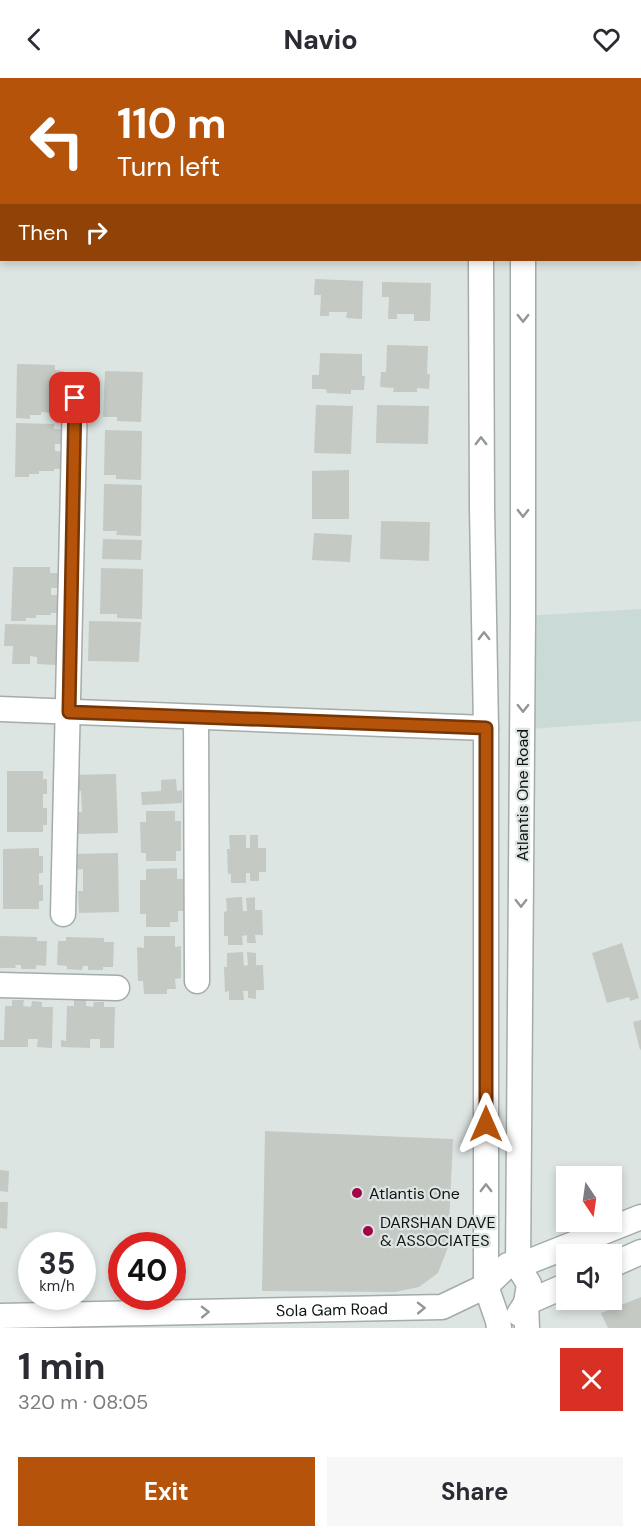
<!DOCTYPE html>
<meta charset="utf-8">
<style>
:root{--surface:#fff;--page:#f7f7f7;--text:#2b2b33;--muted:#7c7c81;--accent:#b45309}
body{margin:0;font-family:"DM Sans",sans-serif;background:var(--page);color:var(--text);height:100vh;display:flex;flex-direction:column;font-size:22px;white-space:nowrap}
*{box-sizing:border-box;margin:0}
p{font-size:20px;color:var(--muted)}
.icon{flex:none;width:33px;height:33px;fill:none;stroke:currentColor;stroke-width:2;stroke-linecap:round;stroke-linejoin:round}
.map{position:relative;height:1250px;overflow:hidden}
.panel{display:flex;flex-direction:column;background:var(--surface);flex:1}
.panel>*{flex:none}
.top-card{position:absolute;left:0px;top:0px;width:642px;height:183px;box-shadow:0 3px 9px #0003;background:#b45309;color:#fff;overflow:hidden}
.needle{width:39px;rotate:167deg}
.controls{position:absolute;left:556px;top:1088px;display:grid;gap:12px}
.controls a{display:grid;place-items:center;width:66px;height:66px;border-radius:0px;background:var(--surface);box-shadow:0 3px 9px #0003;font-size:30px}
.speed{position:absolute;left:18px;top:1154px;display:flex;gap:12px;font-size:30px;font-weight:700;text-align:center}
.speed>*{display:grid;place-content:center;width:78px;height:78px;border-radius:50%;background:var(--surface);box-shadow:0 3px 9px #0003;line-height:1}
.speed small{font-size:15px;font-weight:400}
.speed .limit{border:9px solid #d22;background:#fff;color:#111}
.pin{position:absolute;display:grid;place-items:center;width:51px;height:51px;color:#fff;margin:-26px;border-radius:12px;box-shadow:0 3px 9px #0006}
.me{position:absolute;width:66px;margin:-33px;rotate:0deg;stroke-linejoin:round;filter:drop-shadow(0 0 4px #0008)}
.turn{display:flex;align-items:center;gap:21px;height:126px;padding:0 18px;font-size:27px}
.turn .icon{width:78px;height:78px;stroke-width:2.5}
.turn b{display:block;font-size:42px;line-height:51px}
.then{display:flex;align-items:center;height:57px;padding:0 18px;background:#0003;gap:12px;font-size:22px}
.round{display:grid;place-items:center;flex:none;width:63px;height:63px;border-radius:0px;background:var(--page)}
.summary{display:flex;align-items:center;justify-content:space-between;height:102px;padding:0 18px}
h1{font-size:36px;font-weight:700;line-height:45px}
.action{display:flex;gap:12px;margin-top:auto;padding:12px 18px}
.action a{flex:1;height:69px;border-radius:0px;background:var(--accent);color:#fff;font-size:24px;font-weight:700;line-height:69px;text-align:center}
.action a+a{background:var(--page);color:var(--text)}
header{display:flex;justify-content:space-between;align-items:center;height:78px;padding:0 18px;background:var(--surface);font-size:27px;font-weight:700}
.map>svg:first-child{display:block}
.built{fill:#cadbd7}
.building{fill:#c4c9c4}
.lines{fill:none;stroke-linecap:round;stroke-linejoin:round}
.minor-casing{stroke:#a4acaa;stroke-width:27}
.minor{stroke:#fff;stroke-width:24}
.oneway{stroke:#949595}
.route-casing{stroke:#753606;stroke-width:15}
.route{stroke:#b45309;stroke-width:10}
.poi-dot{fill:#a10747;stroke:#dde5e3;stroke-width:2}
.labels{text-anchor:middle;stroke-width:4.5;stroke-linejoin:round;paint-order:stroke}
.street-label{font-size:16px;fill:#111414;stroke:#dde5e3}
.poi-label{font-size:16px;fill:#111414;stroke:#dde5e3;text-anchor:start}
</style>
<header><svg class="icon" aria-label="back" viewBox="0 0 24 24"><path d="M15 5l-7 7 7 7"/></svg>Navio<svg class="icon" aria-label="heart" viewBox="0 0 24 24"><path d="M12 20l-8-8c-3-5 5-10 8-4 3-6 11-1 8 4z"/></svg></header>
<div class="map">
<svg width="641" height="1250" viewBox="0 0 641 1250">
<rect width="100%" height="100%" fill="#dde5e3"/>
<path class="built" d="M 641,531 L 641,643 L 530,651 L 523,538 Z"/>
<path class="building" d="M 315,201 L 363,203 L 362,241 L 346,240 L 347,234 L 329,234 L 329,238 L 320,238 L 321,217 L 314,217 Z
M 382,204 L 431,205 L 430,243 L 414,243 L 414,236 L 397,236 L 397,241 L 388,241 L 389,219 L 382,219 Z
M 387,267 L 428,268 L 427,296 L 430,296 L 429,311 L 417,310 L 417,314 L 393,314 L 394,310 L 380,309 L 381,294 L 386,294 Z
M 320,275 L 362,276 L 362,298 L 365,298 L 364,312 L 351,312 L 351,316 L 327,315 L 326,311 L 312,311 L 312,297 L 319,297 Z
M 17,286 L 55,287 L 55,292 L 64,293 L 63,307 L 56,307 L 56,315 L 65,315 L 64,332 L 55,332 L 55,335 L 41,334 L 41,337 L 30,337 L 30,341 L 16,340 Z
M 105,293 L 143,294 L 141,344 L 117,343 L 117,339 L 103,339 Z
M 316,327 L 353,328 L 351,376 L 314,375 Z
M 377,327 L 429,328 L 428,366 L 376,365 Z
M 16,345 L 54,346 L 54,351 L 63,351 L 62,366 L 55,366 L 55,373 L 64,374 L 63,391 L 54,391 L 54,393 L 39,393 L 39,396 L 29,396 L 29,399 L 15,399 Z
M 105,352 L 142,353 L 141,402 L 116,401 L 116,397 L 104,397 Z
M 349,392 L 349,441 L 312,441 L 312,393 Z
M 104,406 L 142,407 L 141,458 L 116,457 L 117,453 L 103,453 Z
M 381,443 L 430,444 L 429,483 L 380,481 Z
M 314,455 L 352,457 L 350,484 L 312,482 Z
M 103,461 L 142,462 L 141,482 L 102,481 Z
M 13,489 L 50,489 L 50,495 L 59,495 L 59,510 L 51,510 L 51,517 L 60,517 L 59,535 L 51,535 L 51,537 L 36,537 L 36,540 L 26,540 L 26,543 L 11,543 Z
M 101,490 L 143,491 L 142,541 L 117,540 L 117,536 L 100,536 Z
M 89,543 L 141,544 L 139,584 L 88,583 Z
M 5,546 L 57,547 L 56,587 L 37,586 L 37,579 L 30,578 L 30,586 L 12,586 L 13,568 L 4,568 Z
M 7,693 L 43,693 L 43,701 L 47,701 L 47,716 L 43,716 L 43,730 L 47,730 L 47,747 L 43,747 L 43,754 L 7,754 Z
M 116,696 L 118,755 L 77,756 L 77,734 L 82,734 L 81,713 L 73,713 L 72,697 Z
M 176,701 L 177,713 L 182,712 L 182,725 L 142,727 L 141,714 L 161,713 L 161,702 Z
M 146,733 L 175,733 L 175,743 L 181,743 L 181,773 L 176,773 L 176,783 L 146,783 L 146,775 L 141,775 L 140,744 L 146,744 Z
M 229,757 L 246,757 L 246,770 L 250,770 L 250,757 L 258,757 L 258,770 L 266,770 L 266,794 L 259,794 L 259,803 L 250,803 L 250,795 L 246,795 L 246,805 L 231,805 L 231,796 L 228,796 L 227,771 L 230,771 Z
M 39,770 L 39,778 L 43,778 L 43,795 L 39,795 L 39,807 L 43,807 L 43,823 L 39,823 L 39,831 L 3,831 L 3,771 Z
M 118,775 L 119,834 L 79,835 L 78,813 L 83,813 L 83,791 L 75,792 L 74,776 Z
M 177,790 L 177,801 L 183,801 L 184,833 L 178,833 L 178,844 L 170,844 L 170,849 L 146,849 L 146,836 L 140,836 L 140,802 L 146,802 L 146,791 Z
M 242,819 L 243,833 L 247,833 L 246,820 L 255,819 L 255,832 L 262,832 L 263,857 L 255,857 L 256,865 L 247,865 L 247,857 L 242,858 L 243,867 L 228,867 L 228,858 L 224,858 L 224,834 L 227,833 L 226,820 Z
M 0,858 L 37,859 L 37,863 L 47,863 L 46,888 L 36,887 L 36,891 L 21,891 L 21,887 L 15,887 L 16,890 L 0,890 Z
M 144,858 L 175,858 L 175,869 L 181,868 L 181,900 L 175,901 L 176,911 L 167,911 L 167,916 L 144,916 L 143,903 L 138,903 L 137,869 L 144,870 Z
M 66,859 L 104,860 L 104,864 L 114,864 L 113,889 L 103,889 L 103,892 L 88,892 L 88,888 L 83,888 L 82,892 L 67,891 L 67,888 L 57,887 L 58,863 L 66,863 Z
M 622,865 L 639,920 L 630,923 L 629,919 L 607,925 L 592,875 Z
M 243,874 L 244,888 L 248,887 L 247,874 L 256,875 L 256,887 L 263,887 L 264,912 L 256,912 L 256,921 L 248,920 L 248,913 L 243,913 L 244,922 L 229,922 L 229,913 L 225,914 L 224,889 L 227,889 L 227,875 Z
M 12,922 L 24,922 L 23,928 L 31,929 L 32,923 L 42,924 L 42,929 L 53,929 L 52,970 L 37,969 L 38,961 L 28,961 L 28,969 L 0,969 L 0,962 L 4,962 L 5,928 L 12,928 Z
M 74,922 L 86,922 L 86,928 L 93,929 L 94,924 L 104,924 L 104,929 L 115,929 L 114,970 L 100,970 L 100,961 L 90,961 L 90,970 L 61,969 L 61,962 L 66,963 L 67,928 L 74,928 Z
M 641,942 L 641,971 L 640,972 L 633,944 Z
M 265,1053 L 453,1061 L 448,1169 L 438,1195 L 419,1209 L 395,1214 L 262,1213 Z
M 0,1092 L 9,1093 L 8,1114 L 0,1113 Z
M 0,1124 L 8,1124 L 7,1151 L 0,1150 Z
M 641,1219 L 641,1250 L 608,1250 L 601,1235 Z"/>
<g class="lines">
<defs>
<g id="minor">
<path d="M 480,0 L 480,2"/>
<path d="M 523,0 L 523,2"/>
<path d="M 481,182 L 482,430 L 486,650 L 486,1208 L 498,1243 L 499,1250"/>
<path d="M 523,182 L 523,538 L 518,1188 L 529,1206 L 526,1225 L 527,1250"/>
<path d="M 0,631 L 486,650"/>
<path d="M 196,639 L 197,903"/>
<path d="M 63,836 L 75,320"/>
<path d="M 0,907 L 117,910"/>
<path d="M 612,1187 L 641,1174"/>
<path d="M 519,1236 L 526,1225 L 567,1207"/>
<path id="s1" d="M 0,1238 L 442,1229 L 486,1208 L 508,1187 L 518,1188 L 641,1139"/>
</g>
</defs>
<use href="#minor" class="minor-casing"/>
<use href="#minor" class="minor"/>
</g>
<defs><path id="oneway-chevron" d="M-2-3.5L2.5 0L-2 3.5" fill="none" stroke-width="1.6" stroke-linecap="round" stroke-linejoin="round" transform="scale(1.5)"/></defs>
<g class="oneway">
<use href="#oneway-chevron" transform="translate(523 240) rotate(90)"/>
<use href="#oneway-chevron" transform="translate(481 363) rotate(-90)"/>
<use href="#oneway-chevron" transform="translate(523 435) rotate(90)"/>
<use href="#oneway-chevron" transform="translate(484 558) rotate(-91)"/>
<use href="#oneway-chevron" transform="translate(523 630) rotate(90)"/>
<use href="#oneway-chevron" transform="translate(521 825) rotate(90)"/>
<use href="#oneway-chevron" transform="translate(486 1110) rotate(-90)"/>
<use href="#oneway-chevron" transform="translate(421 1230) rotate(-1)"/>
<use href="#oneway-chevron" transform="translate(205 1234) rotate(-1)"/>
</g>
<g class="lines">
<defs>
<path id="route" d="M 75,320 L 69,634 L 486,650 L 486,1046"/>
</defs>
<use href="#route" class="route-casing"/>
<use href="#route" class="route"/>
</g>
<g class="poi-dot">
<circle cx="357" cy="1115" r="6"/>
<circle cx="368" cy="1153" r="6"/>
</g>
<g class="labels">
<g class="street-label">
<text transform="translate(522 717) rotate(-90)" y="6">Atlantis One Road</text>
<text dy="6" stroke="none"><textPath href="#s1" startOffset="332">Sola Gam Road</textPath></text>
</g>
<g class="poi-label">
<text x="369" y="1121">Atlantis One</text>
<text x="380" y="1150">DARSHAN DAVE<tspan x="380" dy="18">&amp; ASSOCIATES</tspan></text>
</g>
</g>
</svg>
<div class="controls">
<a><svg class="needle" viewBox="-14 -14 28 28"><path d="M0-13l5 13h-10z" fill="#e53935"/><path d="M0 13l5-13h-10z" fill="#7c7c81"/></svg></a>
<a><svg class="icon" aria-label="sound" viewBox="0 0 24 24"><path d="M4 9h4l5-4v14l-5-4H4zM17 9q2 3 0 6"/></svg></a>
</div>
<div class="speed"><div>35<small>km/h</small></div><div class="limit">40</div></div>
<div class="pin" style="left:75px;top:320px;background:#d93025"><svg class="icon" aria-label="arrive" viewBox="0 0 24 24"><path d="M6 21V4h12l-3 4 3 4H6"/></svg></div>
<svg class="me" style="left:486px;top:1046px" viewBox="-20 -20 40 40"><path d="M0-17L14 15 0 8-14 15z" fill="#b45309" stroke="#fff" stroke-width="4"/></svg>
<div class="top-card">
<div class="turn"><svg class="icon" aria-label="left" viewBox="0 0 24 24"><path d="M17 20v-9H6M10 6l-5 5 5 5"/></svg><div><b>110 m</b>Turn left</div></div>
<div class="then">Then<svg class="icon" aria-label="right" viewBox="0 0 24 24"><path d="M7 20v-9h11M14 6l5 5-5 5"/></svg></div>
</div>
</div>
<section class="panel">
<div class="summary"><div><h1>1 min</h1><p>320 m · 08:05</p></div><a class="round" style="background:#d93025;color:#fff"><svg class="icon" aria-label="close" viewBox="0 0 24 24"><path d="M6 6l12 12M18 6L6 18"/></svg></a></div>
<div class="action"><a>Exit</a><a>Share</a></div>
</section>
